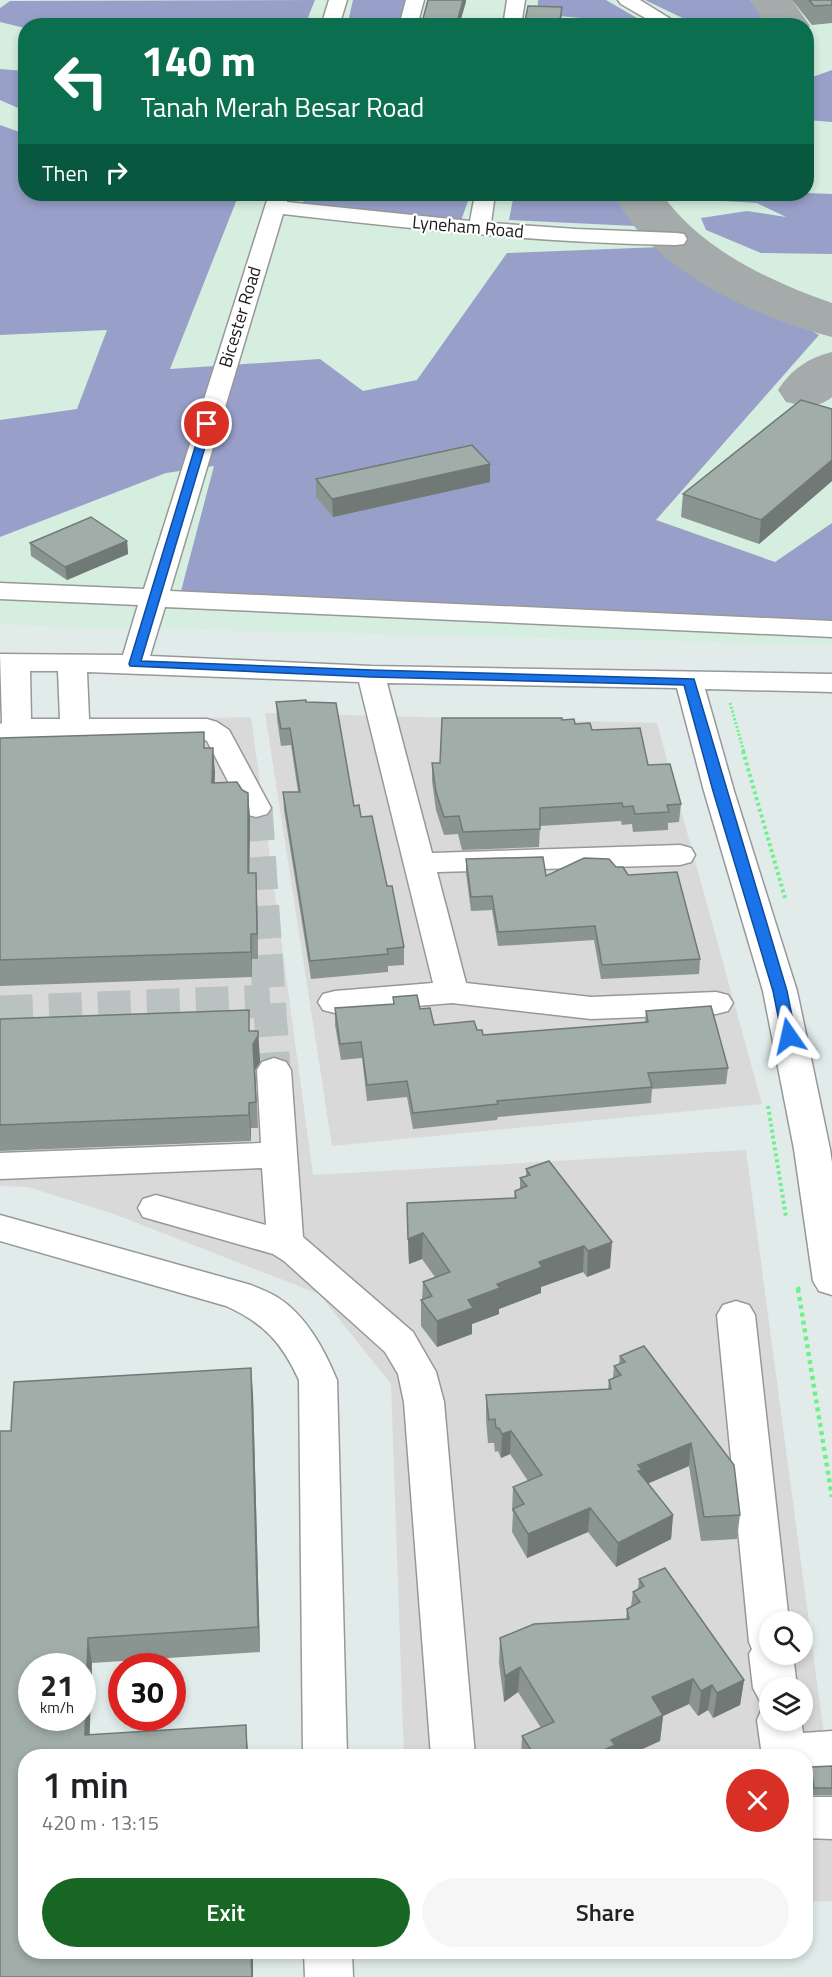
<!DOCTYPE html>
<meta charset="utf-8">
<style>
:root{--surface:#fff;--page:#f6f6f6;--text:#202124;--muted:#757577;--accent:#176624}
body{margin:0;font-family:"Titillium Web",sans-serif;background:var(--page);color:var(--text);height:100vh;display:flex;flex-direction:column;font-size:22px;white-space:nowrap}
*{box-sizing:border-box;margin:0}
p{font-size:20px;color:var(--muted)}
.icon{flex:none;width:33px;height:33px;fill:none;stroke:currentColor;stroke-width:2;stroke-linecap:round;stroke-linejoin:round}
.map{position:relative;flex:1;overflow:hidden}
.panel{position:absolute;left:18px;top:1749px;width:795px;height:210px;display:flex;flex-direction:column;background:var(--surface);border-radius:24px;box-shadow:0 3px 9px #0003}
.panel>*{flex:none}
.guide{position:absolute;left:18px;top:18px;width:796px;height:183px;border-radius:24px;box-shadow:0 3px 9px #0003;background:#0b6e4f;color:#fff;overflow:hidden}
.controls{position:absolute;left:759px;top:1611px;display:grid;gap:12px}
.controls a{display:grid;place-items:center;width:54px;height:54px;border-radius:50%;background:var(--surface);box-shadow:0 3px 9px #0003;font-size:30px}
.speed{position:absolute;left:18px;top:1653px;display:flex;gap:12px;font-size:30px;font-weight:700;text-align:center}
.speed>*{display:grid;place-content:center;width:78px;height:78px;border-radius:50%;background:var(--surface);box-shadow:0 3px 9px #0003;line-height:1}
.speed small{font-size:15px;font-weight:400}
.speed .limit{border:9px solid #d22;background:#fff;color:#111}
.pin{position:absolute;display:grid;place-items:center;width:51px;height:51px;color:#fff;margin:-26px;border:3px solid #fff;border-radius:50%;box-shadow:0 2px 6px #0007}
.me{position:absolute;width:66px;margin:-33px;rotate:349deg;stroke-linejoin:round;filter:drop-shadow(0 0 4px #0008)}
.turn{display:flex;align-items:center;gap:21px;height:126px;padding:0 24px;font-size:27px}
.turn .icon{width:78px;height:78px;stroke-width:2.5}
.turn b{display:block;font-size:42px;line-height:51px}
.then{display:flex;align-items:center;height:57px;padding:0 24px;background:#0003;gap:12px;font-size:22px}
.round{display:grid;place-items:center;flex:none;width:63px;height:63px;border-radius:32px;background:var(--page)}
.headline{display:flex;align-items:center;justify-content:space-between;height:102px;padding:0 24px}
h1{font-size:36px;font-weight:600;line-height:45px}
.cta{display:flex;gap:12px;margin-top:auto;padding:12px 24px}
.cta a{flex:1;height:69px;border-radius:36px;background:var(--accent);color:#fff;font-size:24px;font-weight:600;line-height:69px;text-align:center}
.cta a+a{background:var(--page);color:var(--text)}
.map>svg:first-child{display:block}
.residential{fill:#d8d9d8;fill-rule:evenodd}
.military{fill:#d5eedf;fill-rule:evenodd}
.forest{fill:#98a0c9}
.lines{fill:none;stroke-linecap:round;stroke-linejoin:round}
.taxiway{fill:#a5aaaa;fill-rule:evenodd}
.minor-tunnel{stroke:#b9c2c1;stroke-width:33;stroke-dasharray:33 16;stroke-linecap:butt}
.minor-casing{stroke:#989898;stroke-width:3}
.path-far2{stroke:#6ef08d;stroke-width:3;stroke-dasharray:2 2;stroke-linecap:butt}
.path-far1{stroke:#6ef08d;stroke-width:4;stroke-dasharray:3 3;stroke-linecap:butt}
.path{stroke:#6ef08d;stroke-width:4.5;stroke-dasharray:4 4;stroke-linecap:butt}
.minor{fill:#fff;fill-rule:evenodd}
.wall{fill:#8a9591}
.shaded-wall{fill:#717976}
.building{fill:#a1ada9;stroke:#717976;stroke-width:1.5;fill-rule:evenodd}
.route{fill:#1a73e8;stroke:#114b97;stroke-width:1.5}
.labels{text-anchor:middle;stroke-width:4.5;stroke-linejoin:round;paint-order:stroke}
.far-street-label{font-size:18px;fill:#1b1b1b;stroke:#fff}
</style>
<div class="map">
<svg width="832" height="1977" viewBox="0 0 832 1977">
<rect width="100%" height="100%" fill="#e1ecea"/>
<path class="residential" d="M 265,713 L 657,723 L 762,1104 L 332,1146 Z
M 251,717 L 313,1175 L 746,1150 L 832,1795 L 832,1901 L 806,1902 L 806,1756 L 404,1756 L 391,1384 L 319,1294 L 114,1214 L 28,1187 L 0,1186 L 0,723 ZM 770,1622 L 802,1622 L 802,1654 L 770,1654 ZM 770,1688 L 802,1688 L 802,1720 L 770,1720 Z"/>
<path class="military" d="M 0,0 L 832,0 L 832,645 L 0,625 ZM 26,26 L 807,26 L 807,194 L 26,194 Z"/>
<path class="forest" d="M 315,0 L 305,25 L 26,26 L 25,28 L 0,22 L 0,8 L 10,1 Z
M 353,0 L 407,0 L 400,25 L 347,26 Z
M 538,0 L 606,0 L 649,25 L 580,25 L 581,18 L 537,14 Z
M 645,0 L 750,0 L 768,25 L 697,25 Z
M 0,69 L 25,71 L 25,111 L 0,100 Z
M 832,70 L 832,122 L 807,120 L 807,79 Z
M 0,125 L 25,134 L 26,194 L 239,194 L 170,369 L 320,359 L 363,391 L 417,380 L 507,253 L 661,247 L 819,335 L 656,520 L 775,562 L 832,523 L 832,625 L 181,591 L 214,466 L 166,473 L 0,537 L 0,420 L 77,409 L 107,330 L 0,335 Z
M 807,193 L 832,194 L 832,254 L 761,253 L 706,230 L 701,218 L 747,211 L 786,217 L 757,203 L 724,201 L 727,194 Z
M 306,194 L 470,195 L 460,224 L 303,203 Z
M 514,194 L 631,194 L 635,226 L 509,220 Z"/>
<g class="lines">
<path class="taxiway" d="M 750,0 L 792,0 L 810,26 L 807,30 L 807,26 L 766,26 Z
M 614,194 L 662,194 C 700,249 771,282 832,303 L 832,337 C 755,318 649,269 614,194 Z
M 832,352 L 832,397 C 818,409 803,406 786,402 L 778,390 C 792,369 808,358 832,352 Z"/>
<path class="minor-tunnel" d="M 256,808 L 274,1070
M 0,1012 L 270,1001"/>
<defs>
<path id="minor" d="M 329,0 L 347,0 L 339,26 L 321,26 Z
M 406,0 L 424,0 L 417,26 L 399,26 Z
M 507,0 L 525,0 L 521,26 L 503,26 Z
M 618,0 L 640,0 L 682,26 L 659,26 L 621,4 Z
M 269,194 L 289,194 L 287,202 L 470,221 L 475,194 L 495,194 L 491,223 L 576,229 L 676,233 L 684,234 L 687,239 L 684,244 L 676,245 C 544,243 414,229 283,214 L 170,591 L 832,621 L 832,637 L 165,607 L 150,656 L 371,666 L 832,674 L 832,692 L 705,689 L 734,791 L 797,991 L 830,1149 L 832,1163 L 832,1295 L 819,1291 L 813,1281 L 794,1149 L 763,991 L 704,791 L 677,688 L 387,683 L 432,853 L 680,845 L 691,848 L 695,855 L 691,862 L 680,865 L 437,872 L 466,983 L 591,997 L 716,992 L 728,995 L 733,1003 L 728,1011 L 716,1014 L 591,1019 L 452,1003 L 335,1013 L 323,1010 L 318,1002 L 323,994 L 335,991 L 433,983 L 359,682 L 87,672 L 89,719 L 207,719 L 217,722 L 229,730 L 271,808 L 267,814 L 256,817 L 245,814 L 207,741 L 201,737 L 20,737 L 0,743 L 0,724 L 2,723 L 0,654 L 123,655 L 138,605 L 0,599 L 0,583 L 144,589 ZM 30,671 L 58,671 L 60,719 L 31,719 Z
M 274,1058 L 286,1062 L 291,1070 L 303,1237 L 413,1332 L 436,1372 L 444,1402 L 475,1756 L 431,1756 L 404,1402 L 398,1374 L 385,1352 L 284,1261 L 273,1254 L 143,1217 L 138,1208 L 143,1199 L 156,1195 L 266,1225 L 262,1168 L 0,1179 L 0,1153 L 261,1143 L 257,1070 L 262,1062 Z
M 0,1215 L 251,1285 C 260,1289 269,1292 277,1297 C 306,1315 324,1349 337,1380 L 347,1756 L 303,1756 L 299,1380 C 282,1343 264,1323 226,1306 L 0,1241 Z
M 736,1301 L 749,1305 L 755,1315 L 789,1622 L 770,1622 L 770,1654 L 793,1654 L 797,1688 L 770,1688 L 770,1720 L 801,1720 L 803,1733 L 832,1731 L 832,1771 L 806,1772 L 806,1756 L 762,1756 L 757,1720 L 763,1706 L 768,1705 L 760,1701 L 753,1688 L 749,1654 L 752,1649 L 749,1642 L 717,1315 L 723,1305 Z
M 806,1797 L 832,1797 L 832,1839 L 806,1838 Z
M 304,1952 L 352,1952 L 353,1977 L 305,1977 Z"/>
</defs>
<use href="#minor" class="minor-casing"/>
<path class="path-far2" d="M 730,703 L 744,752"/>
<path class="path-far1" d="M 743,751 L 785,898
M 768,1106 L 786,1217
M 798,1287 L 799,1290"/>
<path class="path" d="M 798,1289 L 832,1497"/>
<use href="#minor" class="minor"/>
</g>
<path class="wall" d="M 792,0 L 832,0 L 832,23 L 812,25 Z
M 832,409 L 832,481 L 759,544 L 681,517 L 683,494 Z
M 316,479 L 490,482 L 333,517 L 316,497 Z
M 127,541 L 128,554 L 67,580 L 31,556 L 30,543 Z
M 276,702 L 306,702 L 354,806 L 361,817 L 387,886 L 404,947 L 404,965 L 388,966 L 388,972 L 311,979 L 284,810 L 283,792 L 298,792 L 291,745 L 281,746 L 277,719 Z
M 562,720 L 592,730 L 648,765 L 681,804 L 679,822 L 668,823 L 668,830 L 633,832 L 632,824 L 622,825 L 621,821 L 540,826 L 539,847 L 462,850 L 458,834 L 444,835 L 436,810 L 432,781 L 432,763 L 440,763 Z
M 0,738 L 205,748 L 215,772 L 214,783 L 248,793 L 250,818 L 249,873 L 257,898 L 258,959 L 252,959 L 252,977 L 0,986 Z
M 466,859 L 546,876 L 616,867 L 628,875 L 700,959 L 699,974 L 601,979 L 594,940 L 498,946 L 492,910 L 471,911 L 466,873 Z
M 393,997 L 420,1009 L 434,1025 L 477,1030 L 483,1035 L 645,1022 L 646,1011 L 728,1068 L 726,1084 L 652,1089 L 651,1103 L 498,1117 L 497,1120 L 413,1129 L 407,1097 L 367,1101 L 362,1058 L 341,1060 L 335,1025 L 335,1008 L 393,1004 Z
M 0,1019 L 250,1031 L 258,1031 L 260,1062 L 255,1070 L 258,1128 L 251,1128 L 251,1141 L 0,1151 Z
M 526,1169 L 610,1268 L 587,1277 L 583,1272 L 541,1287 L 541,1293 L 499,1309 L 499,1314 L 472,1324 L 472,1334 L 437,1347 L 421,1326 L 421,1300 L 422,1300 L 423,1282 L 435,1277 L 422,1259 L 409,1264 L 407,1203 L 514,1198 L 515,1191 L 520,1189 L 520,1178 L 526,1176 Z
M 644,1346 L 740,1515 L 737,1539 L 701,1541 L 689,1466 L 648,1483 L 673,1515 L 671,1539 L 616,1567 L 588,1532 L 527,1558 L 512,1532 L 513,1512 L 512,1511 L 513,1487 L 528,1481 L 510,1454 L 501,1458 L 498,1451 L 495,1452 L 494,1443 L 488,1443 L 486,1419 L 486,1395 L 608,1389 L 609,1380 L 613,1378 L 614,1366 L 619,1364 L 620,1356 Z
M 253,1394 L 260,1652 L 92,1663 L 89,1735 L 246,1725 L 248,1756 L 26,1756 L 26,1952 L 253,1952 L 253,1977 L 0,1977 L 11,1431 Z
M 639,1579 L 744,1680 L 740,1705 L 713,1718 L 708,1710 L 698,1716 L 689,1704 L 663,1716 L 660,1741 L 627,1756 L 521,1756 L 522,1736 L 541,1728 L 518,1692 L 504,1702 L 499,1663 L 500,1638 L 626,1619 L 627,1609 L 631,1606 L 633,1592 L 638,1589 Z
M 832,1766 L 832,1795 L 813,1795 L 810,1774 L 811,1767 Z"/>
<path class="shaded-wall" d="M 463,0 L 466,0 L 466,2 L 459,26 L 456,26 Z
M 562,7 L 561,26 L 559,26 Z
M 832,460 L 832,481 L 759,544 L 761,520 Z
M 490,464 L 490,482 L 333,517 L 332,499 Z
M 127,541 L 128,554 L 67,580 L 65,567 Z
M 213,748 L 215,772 L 214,808 L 212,783 Z
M 248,793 L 250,818 L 249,898 L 248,873 Z
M 256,873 L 257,898 L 258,959 L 257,934 Z
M 251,934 L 252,959 L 252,977 L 251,952 Z
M 258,1031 L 260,1062 L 255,1070 L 258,1128 L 253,1044 Z
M 249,1103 L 251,1128 L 251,1141 L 249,1115 Z
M 423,1233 L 422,1259 L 409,1264 L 408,1239 Z
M 612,1242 L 610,1268 L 587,1277 L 588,1251 Z
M 584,1246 L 583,1272 L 541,1287 L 541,1293 L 499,1309 L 499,1314 L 472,1324 L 472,1334 L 437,1347 L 437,1321 L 468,1300 L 539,1262 Z
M 251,1368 L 253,1394 L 260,1652 L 258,1627 Z
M 511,1431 L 510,1454 L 501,1458 L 502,1434 Z
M 691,1443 L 689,1466 L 640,1487 L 638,1465 Z
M 590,1508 L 588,1532 L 527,1558 L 528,1534 Z
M 673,1515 L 671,1539 L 616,1567 L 618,1543 Z
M 88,1638 L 92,1663 L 89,1756 L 85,1735 Z
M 520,1667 L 518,1692 L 504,1702 L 505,1676 Z
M 693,1679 L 689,1704 L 663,1716 L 660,1741 L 627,1756 L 590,1756 L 611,1740 L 652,1697 Z
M 744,1680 L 740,1705 L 713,1718 L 717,1693 Z
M 712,1685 L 708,1710 L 698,1716 L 701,1691 Z
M 246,1725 L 248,1756 L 247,1756 Z
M 251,1952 L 253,1952 L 253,1977 L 252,1977 Z"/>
<path class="building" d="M 428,0 L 463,0 L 456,26 L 421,26 Z
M 809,0 L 832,0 L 832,5 L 814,6 Z
M 528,6 L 562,7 L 559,26 L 524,26 Z
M 801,400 L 832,409 L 832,460 L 761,520 L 683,494 Z
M 472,445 L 490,464 L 332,499 L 316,479 Z
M 91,517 L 127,541 L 65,567 L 30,543 Z
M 306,700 L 306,702 L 336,703 L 354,806 L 359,805 L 361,817 L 372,816 L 387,886 L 392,886 L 404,947 L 387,949 L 388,954 L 310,961 L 283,792 L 300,792 L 290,728 L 281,729 L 276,702 Z
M 442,718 L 562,718 L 562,720 L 574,719 L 575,724 L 590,723 L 592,730 L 640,728 L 648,765 L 670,764 L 681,804 L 667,805 L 669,812 L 635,814 L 633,806 L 623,807 L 622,803 L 540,808 L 540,829 L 463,832 L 459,816 L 444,817 L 436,792 L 432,763 L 440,763 Z
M 204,732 L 204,748 L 213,748 L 212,783 L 237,782 L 242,790 L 248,793 L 248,873 L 256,873 L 257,934 L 251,934 L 251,952 L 0,960 L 0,738 Z
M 543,857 L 546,876 L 584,858 L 609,859 L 616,867 L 623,867 L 628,875 L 677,872 L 700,959 L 602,965 L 595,926 L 498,932 L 492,896 L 471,897 L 466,859 Z
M 417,995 L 420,1009 L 430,1008 L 434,1025 L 474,1021 L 477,1030 L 482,1030 L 483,1035 L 648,1022 L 646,1011 L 711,1006 L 728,1068 L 648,1073 L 652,1087 L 497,1101 L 498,1104 L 413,1113 L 407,1081 L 367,1085 L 361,1042 L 340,1044 L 335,1008 L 394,1004 L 393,997 Z
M 249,1010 L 249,1031 L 258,1031 L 258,1036 L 253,1044 L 256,1102 L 249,1103 L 249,1115 L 0,1125 L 0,1019 Z
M 549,1161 L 612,1242 L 588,1251 L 584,1246 L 539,1262 L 542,1267 L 497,1284 L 500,1288 L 468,1300 L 473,1308 L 437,1321 L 421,1300 L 432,1296 L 423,1282 L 450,1272 L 423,1233 L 408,1239 L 407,1203 L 516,1198 L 515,1191 L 527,1186 L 520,1178 L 530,1175 L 526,1169 Z
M 644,1346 L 734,1465 L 740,1515 L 704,1517 L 691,1443 L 638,1465 L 642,1470 L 638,1471 L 673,1515 L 618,1543 L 590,1508 L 528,1534 L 513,1509 L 524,1504 L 513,1487 L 542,1475 L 511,1431 L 502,1434 L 499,1428 L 496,1428 L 495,1419 L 489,1420 L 486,1395 L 611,1389 L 609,1380 L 621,1375 L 614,1366 L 625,1362 L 620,1356 Z
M 251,1368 L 258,1627 L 88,1638 L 85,1735 L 246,1725 L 247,1756 L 26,1756 L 26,1952 L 251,1952 L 252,1977 L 0,1977 L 0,1431 L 11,1431 L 14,1382 ZM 32,1666 L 82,1666 L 82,1718 L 32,1718 Z
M 665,1568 L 744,1680 L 717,1693 L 712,1685 L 701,1691 L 693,1679 L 652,1697 L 663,1715 L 611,1740 L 615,1745 L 590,1756 L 534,1756 L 535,1756 L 522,1736 L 554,1722 L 520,1667 L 505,1676 L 500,1638 L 534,1624 L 629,1619 L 627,1609 L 640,1602 L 633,1592 L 644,1586 L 639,1579 Z
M 832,1766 L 832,1788 L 814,1788 L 811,1767 Z"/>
<path class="route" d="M 203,421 L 212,424 L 141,661 L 371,670 L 694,679 L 787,991 L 796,1036 L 794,1039 L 784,1039 L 782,1036 L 773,991 L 713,791 L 684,685 L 371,677 L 130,666 L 129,664 Z"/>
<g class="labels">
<g class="far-street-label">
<text transform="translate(468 227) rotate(5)" y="6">Lyneham Road</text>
<text transform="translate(240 317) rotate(-73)" y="6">Bicester Road</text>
</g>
</g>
</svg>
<div class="controls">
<a><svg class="icon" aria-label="search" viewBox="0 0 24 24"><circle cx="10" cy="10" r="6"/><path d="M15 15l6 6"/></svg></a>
<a><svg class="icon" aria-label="layers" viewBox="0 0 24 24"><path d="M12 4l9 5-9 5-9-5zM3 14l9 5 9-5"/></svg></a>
</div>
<div class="speed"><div>21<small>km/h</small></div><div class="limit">30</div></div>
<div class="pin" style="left:207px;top:424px;background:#d93025"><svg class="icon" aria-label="arrive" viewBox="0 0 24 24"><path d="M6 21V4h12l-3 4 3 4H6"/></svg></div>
<svg class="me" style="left:789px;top:1036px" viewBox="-20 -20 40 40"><path d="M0-17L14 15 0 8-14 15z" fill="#1a73e8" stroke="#fff" stroke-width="4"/></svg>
<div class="guide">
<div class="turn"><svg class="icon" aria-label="left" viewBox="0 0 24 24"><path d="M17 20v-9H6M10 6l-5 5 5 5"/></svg><div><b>140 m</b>Tanah Merah Besar Road</div></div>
<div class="then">Then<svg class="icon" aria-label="right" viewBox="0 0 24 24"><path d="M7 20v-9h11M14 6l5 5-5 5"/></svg></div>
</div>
<section class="panel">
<div class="headline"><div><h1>1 min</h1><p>420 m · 13:15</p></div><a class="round" style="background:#d93025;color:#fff"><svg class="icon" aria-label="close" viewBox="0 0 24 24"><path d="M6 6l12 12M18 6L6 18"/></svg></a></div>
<div class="cta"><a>Exit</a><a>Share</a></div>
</section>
</div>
